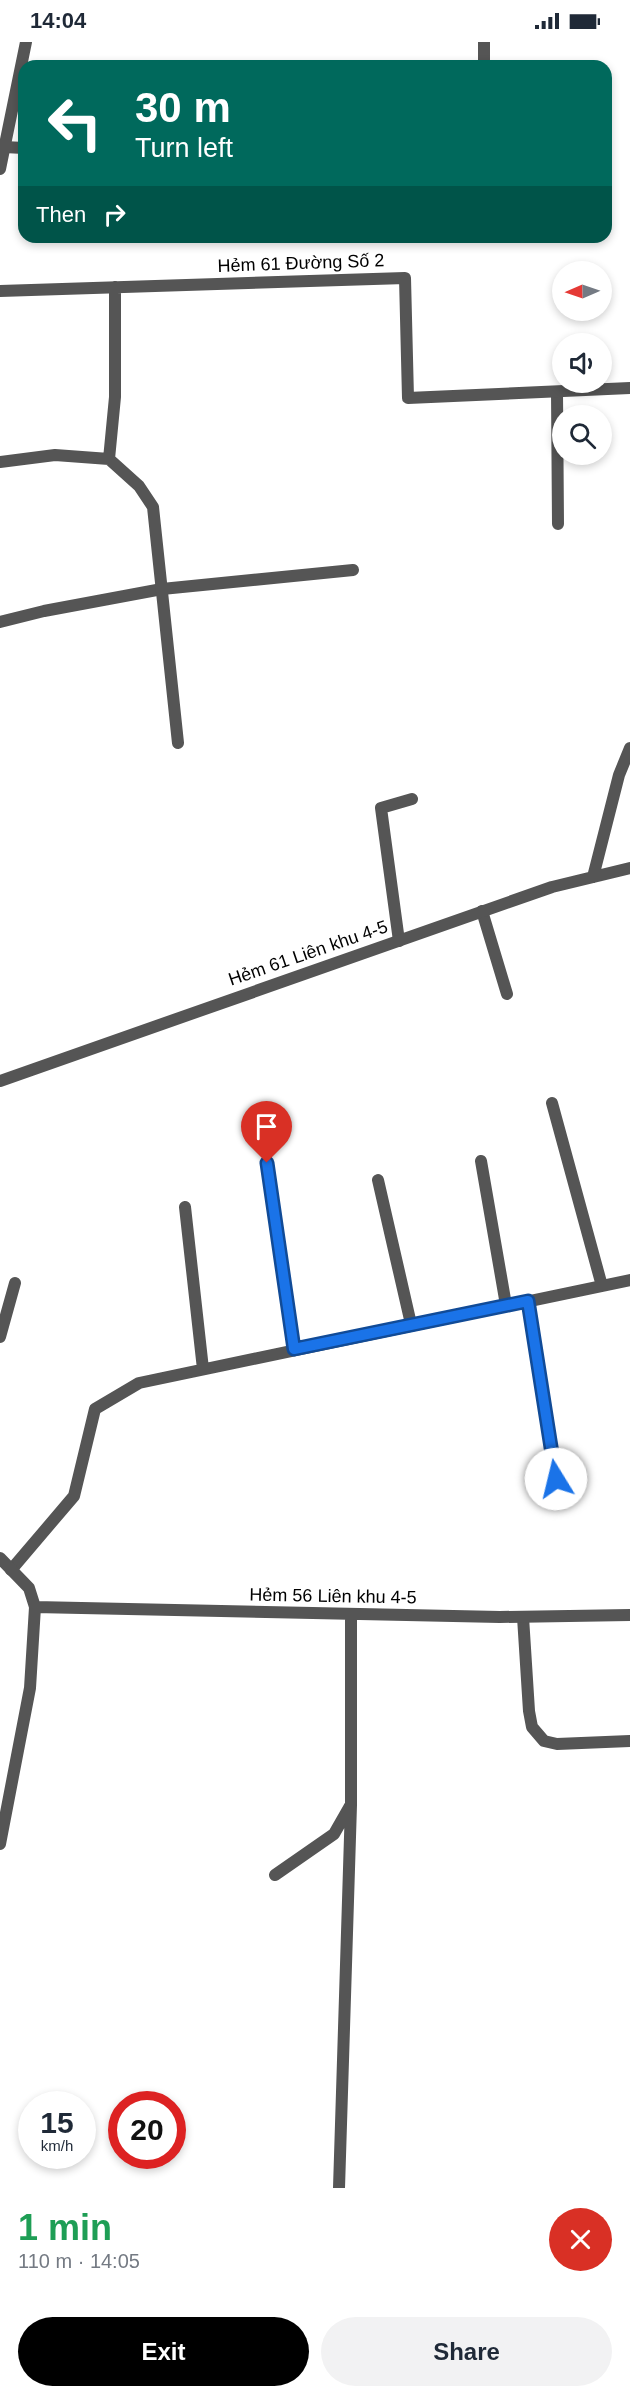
<!DOCTYPE html>
<meta charset="utf-8">
<style>
:root{--surface:#fff;--page:#f2f2f3;--text:#1f2937;--muted:#747a83;--accent:#000}
body{margin:0;font-family:Arial,sans-serif;background:var(--page);color:var(--text);height:100vh;display:flex;flex-direction:column;font-size:22px;white-space:nowrap}
*{box-sizing:border-box;margin:0}
p{font-size:20px;color:var(--muted)}
.icon{flex:none;width:33px;height:33px;fill:none;stroke:currentColor;stroke-width:2;stroke-linecap:round;stroke-linejoin:round}
.map{position:relative;height:2146px;overflow:hidden}
.panel{display:flex;flex-direction:column;background:var(--surface);flex:1}
.panel>*{flex:none}
.guide{position:absolute;left:18px;top:18px;width:594px;height:183px;border-radius:18px;box-shadow:0 3px 9px #0003;background:#00695c;color:#fff;overflow:hidden}
.needle{width:39px;rotate:268deg}
.controls{position:absolute;left:552px;top:219px;display:grid;gap:12px}
.controls a{display:grid;place-items:center;width:60px;height:60px;border-radius:50%;background:var(--surface);box-shadow:0 3px 9px #0003;font-size:30px}
.speed{position:absolute;left:18px;top:2049px;display:flex;gap:12px;font-size:30px;font-weight:700;text-align:center}
.speed>*{display:grid;place-content:center;width:78px;height:78px;border-radius:50%;background:var(--surface);box-shadow:0 3px 9px #0003;line-height:1}
.speed small{font-size:15px;font-weight:400}
.speed .limit{border:9px solid #d22;background:#fff;color:#111}
.pin{position:absolute;display:grid;place-items:center;width:51px;height:51px;color:#fff;margin:-62px -26px;border-radius:50% 50% 50% 0;rotate:-45deg;box-shadow:0 0 6px #0007}
.pin .icon{rotate:45deg}
.me{position:absolute;width:66px;margin:-33px;rotate:351deg;stroke-linejoin:round;filter:drop-shadow(0 0 4px #0008)}
.turn{display:flex;align-items:center;gap:21px;height:126px;padding:0 18px;font-size:27px}
.turn .icon{width:78px;height:78px;stroke-width:2.5}
.turn b{display:block;font-size:42px;line-height:51px}
.then{display:flex;align-items:center;height:57px;padding:0 18px;background:#0003;gap:12px;font-size:22px}
.round{display:grid;place-items:center;flex:none;width:63px;height:63px;border-radius:32px;background:var(--page)}
.overview{display:flex;align-items:center;justify-content:space-between;height:102px;padding:0 18px}
h1{font-size:36px;font-weight:600;line-height:45px;color:#1e9e55}
.cta{display:flex;gap:12px;margin-top:auto;padding:12px 18px}
.cta a{flex:1;height:69px;border-radius:36px;background:var(--accent);color:#fff;font-size:24px;font-weight:600;line-height:69px;text-align:center}
.cta a+a{background:var(--page);color:var(--text)}
.status{display:flex;justify-content:space-between;align-items:center;height:42px;padding:0 30px;background:var(--surface);direction:ltr}
.status svg{height:16px;fill:currentColor}
.map>svg:first-child{display:block}
.lines{fill:none;stroke-linecap:round;stroke-linejoin:round}
.service{stroke:#555;stroke-width:12}
.minor{stroke:#555;stroke-width:12}
.route-casing{stroke:#114b97;stroke-width:15}
.route{stroke:#1a73e8;stroke-width:10}
.labels{text-anchor:middle;stroke-width:4.5;stroke-linejoin:round;paint-order:stroke}
.street-label{font-size:18px;fill:#000;stroke:#fff}
</style>
<div class="status"><b>14:04</b><svg viewBox="0 0 49 12"><path d="M0 12V9h3v3zM5 12V6h3v6zM10 12V3h3v9zM15 12V0h3v12zM26 1h20v11H26zM47 4h2v5h-2z"/></svg></div>
<div class="map">
<svg width="630" height="2146" viewBox="0 0 630 2146">
<rect width="100%" height="100%" fill="#fff"/>
<g class="lines">
<path class="service" d="M 484,0 L 484,24
M 4,105 L 24,106
M 557,350 L 558,482
M 0,580 L 44,569 L 162,547
M 482,869 L 507,952
M 399,899 L 381,766 L 412,757
M 552,1061 L 602,1244
M 481,1119 L 506,1263
M 267,1121 L 294,1307
M 378,1138 L 411,1282
M 185,1165 L 203,1327
M 528,1259 L 556,1437
M 0,1295 L 15,1241
M 11,1528 L 74,1454 L 95,1367 L 139,1341 L 630,1238
M 523,1575 L 529,1669 L 532,1685 L 544,1699 L 557,1702 L 630,1699"/>
<path class="minor" d="M 0,127 L 26,0
M 0,249 L 405,236 L 408,356 L 630,346
M 109,417 L 139,444 L 153,465 L 178,701
M 0,420 L 55,413 L 109,417 L 115,355 L 115,245
M 162,547 L 353,528
M 593,835 L 619,733 L 630,706
M 0,1039 L 552,845 L 630,826
M 0,1516 L 29,1546 L 35,1565 L 30,1646 L 0,1802
M 35,1565 L 500,1575 L 630,1573
M 275,1833 L 334,1792 L 350,1764
M 339,2146 L 351,1763 L 351,1572"/>
</g>
<g class="lines">
<defs>
<path id="route" d="M 267,1121 L 294,1307 L 528,1259 L 556,1437"/>
</defs>
<use href="#route" class="route-casing"/>
<use href="#route" class="route"/>
</g>
<g class="labels">
<g class="street-label">
<text transform="translate(301 221) rotate(-2)" y="6">Hẻm 61 Đường Số 2</text>
<text transform="translate(308 911) rotate(-19)" y="6">Hẻm 61 Liên khu 4-5</text>
<text transform="translate(333 1554) rotate(1)" y="6">Hẻm 56 Liên khu 4-5</text>
</g>
</g>
</svg>
<div class="controls">
<a><svg class="needle" viewBox="-14 -14 28 28"><path d="M0-13l5 13h-10z" fill="#e53935"/><path d="M0 13l5-13h-10z" fill="#747a83"/></svg></a>
<a><svg class="icon" aria-label="sound" viewBox="0 0 24 24"><path d="M4 9h4l5-4v14l-5-4H4zM17 9q2 3 0 6"/></svg></a>
<a><svg class="icon" aria-label="search" viewBox="0 0 24 24"><circle cx="10" cy="10" r="6"/><path d="M15 15l6 6"/></svg></a>
</div>
<div class="speed"><div>15<small>km/h</small></div><div class="limit">20</div></div>
<div class="pin" style="left:267px;top:1121px;background:#d93025"><svg class="icon" aria-label="arrive" viewBox="0 0 24 24"><path d="M6 21V4h12l-3 4 3 4H6"/></svg></div>
<svg class="me" style="left:556px;top:1437px" viewBox="-20 -20 40 40"><circle r="19" fill="#fff"/><path d="M0-13L10 11 0 6-10 11z" fill="#1a73e8"/></svg>
<div class="guide">
<div class="turn"><svg class="icon" aria-label="left" viewBox="0 0 24 24"><path d="M17 20v-9H6M10 6l-5 5 5 5"/></svg><div><b>30 m</b>Turn left</div></div>
<div class="then">Then<svg class="icon" aria-label="right" viewBox="0 0 24 24"><path d="M7 20v-9h11M14 6l5 5-5 5"/></svg></div>
</div>
</div>
<section class="panel">
<div class="overview"><div><h1>1 min</h1><p>110 m · 14:05</p></div><a class="round" style="background:#d93025;color:#fff"><svg class="icon" aria-label="close" viewBox="0 0 24 24"><path d="M6 6l12 12M18 6L6 18"/></svg></a></div>
<div class="cta"><a>Exit</a><a>Share</a></div>
</section>
